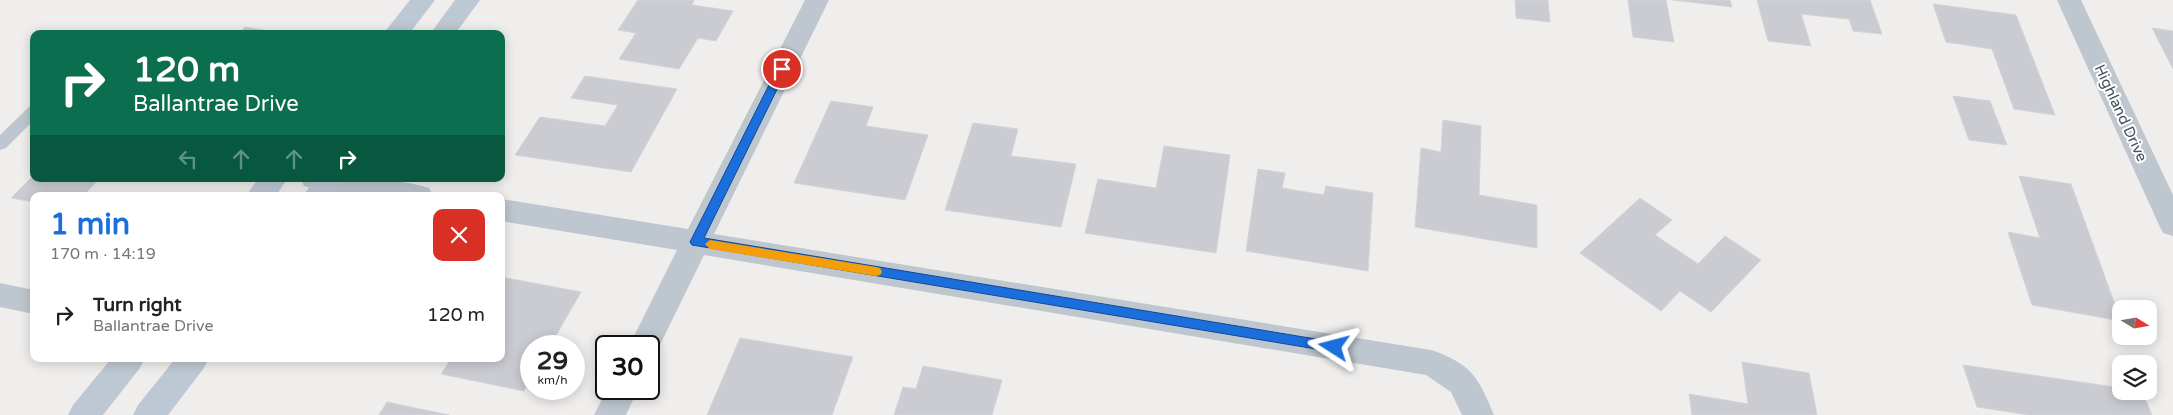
<!DOCTYPE html>
<meta charset="utf-8">
<style>
:root{--surface:#fff;--page:#f2f2f2;--text:#222;--muted:#767676;--accent:#1b6fdc}
body{margin:0;font-family:"Varela Round",sans-serif;background:var(--page);color:var(--text);height:100vh;display:flex;flex-direction:column;font-size:19px;white-space:nowrap}
*{box-sizing:border-box;margin:0}
p{font-size:16px;color:var(--muted)}
.icon{flex:none;width:28px;height:28px;fill:none;stroke:currentColor;stroke-width:2;stroke-linecap:round;stroke-linejoin:round}
.map{position:relative;flex:1;overflow:hidden}
.side{position:absolute;left:30px;top:192px;width:475px;height:170px;display:flex;flex-direction:column;background:var(--surface);border-radius:10px;box-shadow:0 2px 12px #0003}
.side>*{flex:none}
.top-card{position:absolute;left:30px;top:30px;width:475px;height:152px;border-radius:10px;box-shadow:0 2px 12px #0003;background:#0b6e4f;color:#fff;overflow:hidden}
.needle{width:32px;rotate:101deg}
.buttons{position:absolute;left:2112px;top:300px;display:grid;gap:10px}
.buttons a{display:grid;place-items:center;width:45px;height:45px;border-radius:10px;background:var(--surface);box-shadow:0 2px 12px #0003;font-size:25px}
.speed{position:absolute;left:520px;top:335px;display:flex;gap:10px;font-size:25px;font-weight:700;text-align:center}
.speed>*{display:grid;place-content:center;width:65px;height:65px;border-radius:50%;background:var(--surface);box-shadow:0 2px 12px #0003;line-height:1}
.speed small{font-size:12px;font-weight:400}
.speed .limit{border:2px solid #111;border-radius:8px;background:#fff;color:#111}
.pin{position:absolute;display:grid;place-items:center;width:42px;height:42px;color:#fff;margin:-21px;border:2px solid #fff;border-radius:50%;box-shadow:0 1px 5px #0007}
.me{position:absolute;width:55px;margin:-28px;rotate:279deg;stroke-linejoin:round;filter:drop-shadow(0 0 4px #0008)}
.turn{display:flex;align-items:center;gap:18px;height:105px;padding:0 20px;font-size:22px}
.turn .icon{width:65px;height:65px;stroke-width:2.5}
.turn b{display:block;font-size:35px;line-height:42px}
.lanes{display:flex;align-items:center;height:48px;padding:0 20px;background:#0003;justify-content:center;gap:25px;direction:ltr}
.lanes .off{opacity:.35}
.round{display:grid;place-items:center;flex:none;width:52px;height:52px;border-radius:10px;background:var(--page)}
.headline{display:flex;align-items:center;justify-content:space-between;height:85px;padding:0 20px}
h1{font-size:30px;font-weight:800;line-height:38px;color:var(--accent)}
ul{padding:0;list-style:none}
li{display:flex;align-items:center;gap:15px;height:75px;padding:0 20px}
li div{flex:1}
li b{display:block;font-size:19px}
li em{font-style:normal}
.map>svg:first-child{display:block}
.building{fill:#caccd2;stroke:#d1d3d9}
.lines{fill:none;stroke-linecap:round;stroke-linejoin:round}
.lane{fill:#bec7cf;fill-rule:evenodd}
.street{fill:#bec7cf;fill-rule:evenodd}
.secondary{fill:#bec8d4;fill-rule:evenodd}
.route{fill:#1b6fdc;stroke:#12488f}
.slow{fill:#f59e0b}
.labels{text-anchor:middle;stroke-width:4;stroke-linejoin:round;paint-order:stroke}
.street-label{font-size:15px;fill:#46505a;stroke:#fff}
</style>
<div class="map">
<svg width="2173" height="415" viewBox="0 0 2173 415">
<rect width="100%" height="100%" fill="#f0eded"/>
<path class="building" d="M 638,0 L 694,0 L 692,5 L 733,11 L 716,41 L 698,38 L 679,69 L 619,59 L 636,33 L 618,30 Z
M 1515,0 L 1548,0 L 1550,22 L 1516,18 Z
M 1628,0 L 1666,0 L 1674,42 L 1633,37 Z
M 1673,0 L 1730,0 L 1732,7 Z
M 1757,0 L 1870,0 L 1882,34 L 1853,31 L 1849,19 L 1801,14 L 1811,46 L 1768,41 Z
M 1933,4 L 2016,15 L 2055,115 L 2014,109 L 1992,49 L 1946,42 Z
M 245,27 L 288,34 L 239,34 Z
M 2152,28 L 2173,31 L 2173,69 Z
M 585,76 L 677,89 L 631,172 L 515,155 L 540,117 L 605,126 L 618,105 L 571,98 Z
M 1953,96 L 1990,101 L 2007,145 L 1969,140 Z
M 831,101 L 873,107 L 866,126 L 928,135 L 905,200 L 794,183 Z
M 1443,120 L 1481,126 L 1479,195 L 1537,205 L 1537,248 L 1415,227 L 1421,148 L 1441,152 Z
M 973,123 L 1018,129 L 1011,156 L 1076,164 L 1061,227 L 945,210 Z
M 1164,146 L 1230,155 L 1216,253 L 1085,233 L 1098,179 L 1156,188 Z
M 1258,169 L 1285,173 L 1282,188 L 1324,195 L 1326,186 L 1373,193 L 1368,271 L 1246,251 Z
M 34,175 L 34,179 L 99,179 L 83,196 L 34,196 L 34,202 L 11,198 Z
M 2019,176 L 2071,184 L 2121,321 L 2032,305 L 2008,232 L 2040,238 Z
M 1640,198 L 1672,220 L 1655,235 L 1698,264 L 1725,236 L 1761,260 L 1711,312 L 1680,291 L 1661,311 L 1580,253 Z
M 501,277 L 581,292 L 550,346 L 531,346 L 531,378 L 524,391 L 441,374 L 451,359 L 501,359 Z
M 740,338 L 853,357 L 832,415 L 707,415 Z
M 1742,362 L 1809,373 L 1817,415 L 1692,415 L 1689,394 L 1748,404 Z
M 1963,365 L 2121,388 L 2121,391 L 2142,392 L 2152,415 L 2029,415 L 1977,407 Z
M 923,366 L 1002,380 L 992,415 L 894,415 L 903,387 L 916,389 Z
M 387,402 L 449,415 L 379,415 Z"/>
<g class="lines">
<path class="lane" d="M 34,105 L 34,120 L 6,148 L 0,150 L 0,135 L 29,107 Z"/>
<path class="street" d="M 805,0 L 829,0 L 714,234 L 1431,350 C 1472,364 1478,377 1494,415 L 1462,415 L 1451,392 L 1426,375 L 704,255 L 655,355 L 649,357 L 649,346 L 629,346 L 677,250 L 501,221 L 501,199 L 688,229 Z
M 2057,0 L 2081,0 L 2173,195 L 2173,236 L 2163,233 L 2159,225 Z
M 301,179 C 343,179 388,175 429,188 L 433,196 C 391,199 344,199 304,186 Z
M 0,283 L 34,290 L 34,314 L 0,307 Z
M 607,389 L 638,389 L 626,415 L 594,415 Z"/>
<path class="secondary" d="M 410,0 L 435,0 L 409,34 L 383,34 Z
M 455,0 L 480,0 L 455,34 L 430,34 Z
M 258,179 L 287,179 L 276,196 L 246,196 Z
M 315,179 L 343,179 L 332,196 L 303,196 Z
M 111,359 L 144,359 L 140,368 L 103,415 L 68,415 L 73,405 Z
M 175,359 L 208,359 L 204,368 L 168,415 L 133,415 L 138,405 Z"/>
</g>
<path class="route" d="M 782,65 L 787,69 L 704,238 L 1334,342 L 1339,343 L 1340,347 L 1339,351 L 1334,352 L 692,245 L 690,242 L 777,69 Z"/>
<path class="slow" d="M 710,240 L 876,267 L 880,268 L 882,272 L 880,275 L 876,276 L 710,249 L 705,244 Z"/>
<g class="labels">
<g class="street-label">
<text transform="translate(2121 113) rotate(65)" y="5">Highland Drive</text>
</g>
</g>
</svg>
<div class="buttons">
<a><svg class="needle" viewBox="-14 -14 28 28"><path d="M0-13l5 13h-10z" fill="#e53935"/><path d="M0 13l5-13h-10z" fill="#767676"/></svg></a>
<a><svg class="icon" aria-label="layers" viewBox="0 0 24 24"><path d="M12 4l9 5-9 5-9-5zM3 14l9 5 9-5"/></svg></a>
</div>
<div class="speed"><div>29<small>km/h</small></div><div class="limit">30</div></div>
<div class="pin" style="left:782px;top:69px;background:#d93025"><svg class="icon" aria-label="arrive" viewBox="0 0 24 24"><path d="M6 21V4h12l-3 4 3 4H6"/></svg></div>
<svg class="me" style="left:1334px;top:347px" viewBox="-20 -20 40 40"><path d="M0-17L14 15 0 8-14 15z" fill="#1b6fdc" stroke="#fff" stroke-width="4"/></svg>
<div class="top-card">
<div class="turn"><svg class="icon" aria-label="right" viewBox="0 0 24 24"><path d="M7 20v-9h11M14 6l5 5-5 5"/></svg><div><b>120 m</b>Ballantrae Drive</div></div>
<div class="lanes"><svg class="icon off" aria-label="left" viewBox="0 0 24 24"><path d="M17 20v-9H6M10 6l-5 5 5 5"/></svg><svg class="icon off" aria-label="ahead" viewBox="0 0 24 24"><path d="M12 20V5M6 11l6-6 6 6"/></svg><svg class="icon off" aria-label="ahead" viewBox="0 0 24 24"><path d="M12 20V5M6 11l6-6 6 6"/></svg><svg class="icon" aria-label="right" viewBox="0 0 24 24"><path d="M7 20v-9h11M14 6l5 5-5 5"/></svg></div>
</div>
<section class="side">
<div class="headline"><div><h1>1 min</h1><p>170 m · 14:19</p></div><a class="round" style="background:#d93025;color:#fff"><svg class="icon" aria-label="close" viewBox="0 0 24 24"><path d="M6 6l12 12M18 6L6 18"/></svg></a></div>
<ul>
<li><svg class="icon" aria-label="right" viewBox="0 0 24 24"><path d="M7 20v-9h11M14 6l5 5-5 5"/></svg><div><b>Turn right</b><p>Ballantrae Drive</p></div><em>120 m</em></li>
</ul>
</section>
</div>
